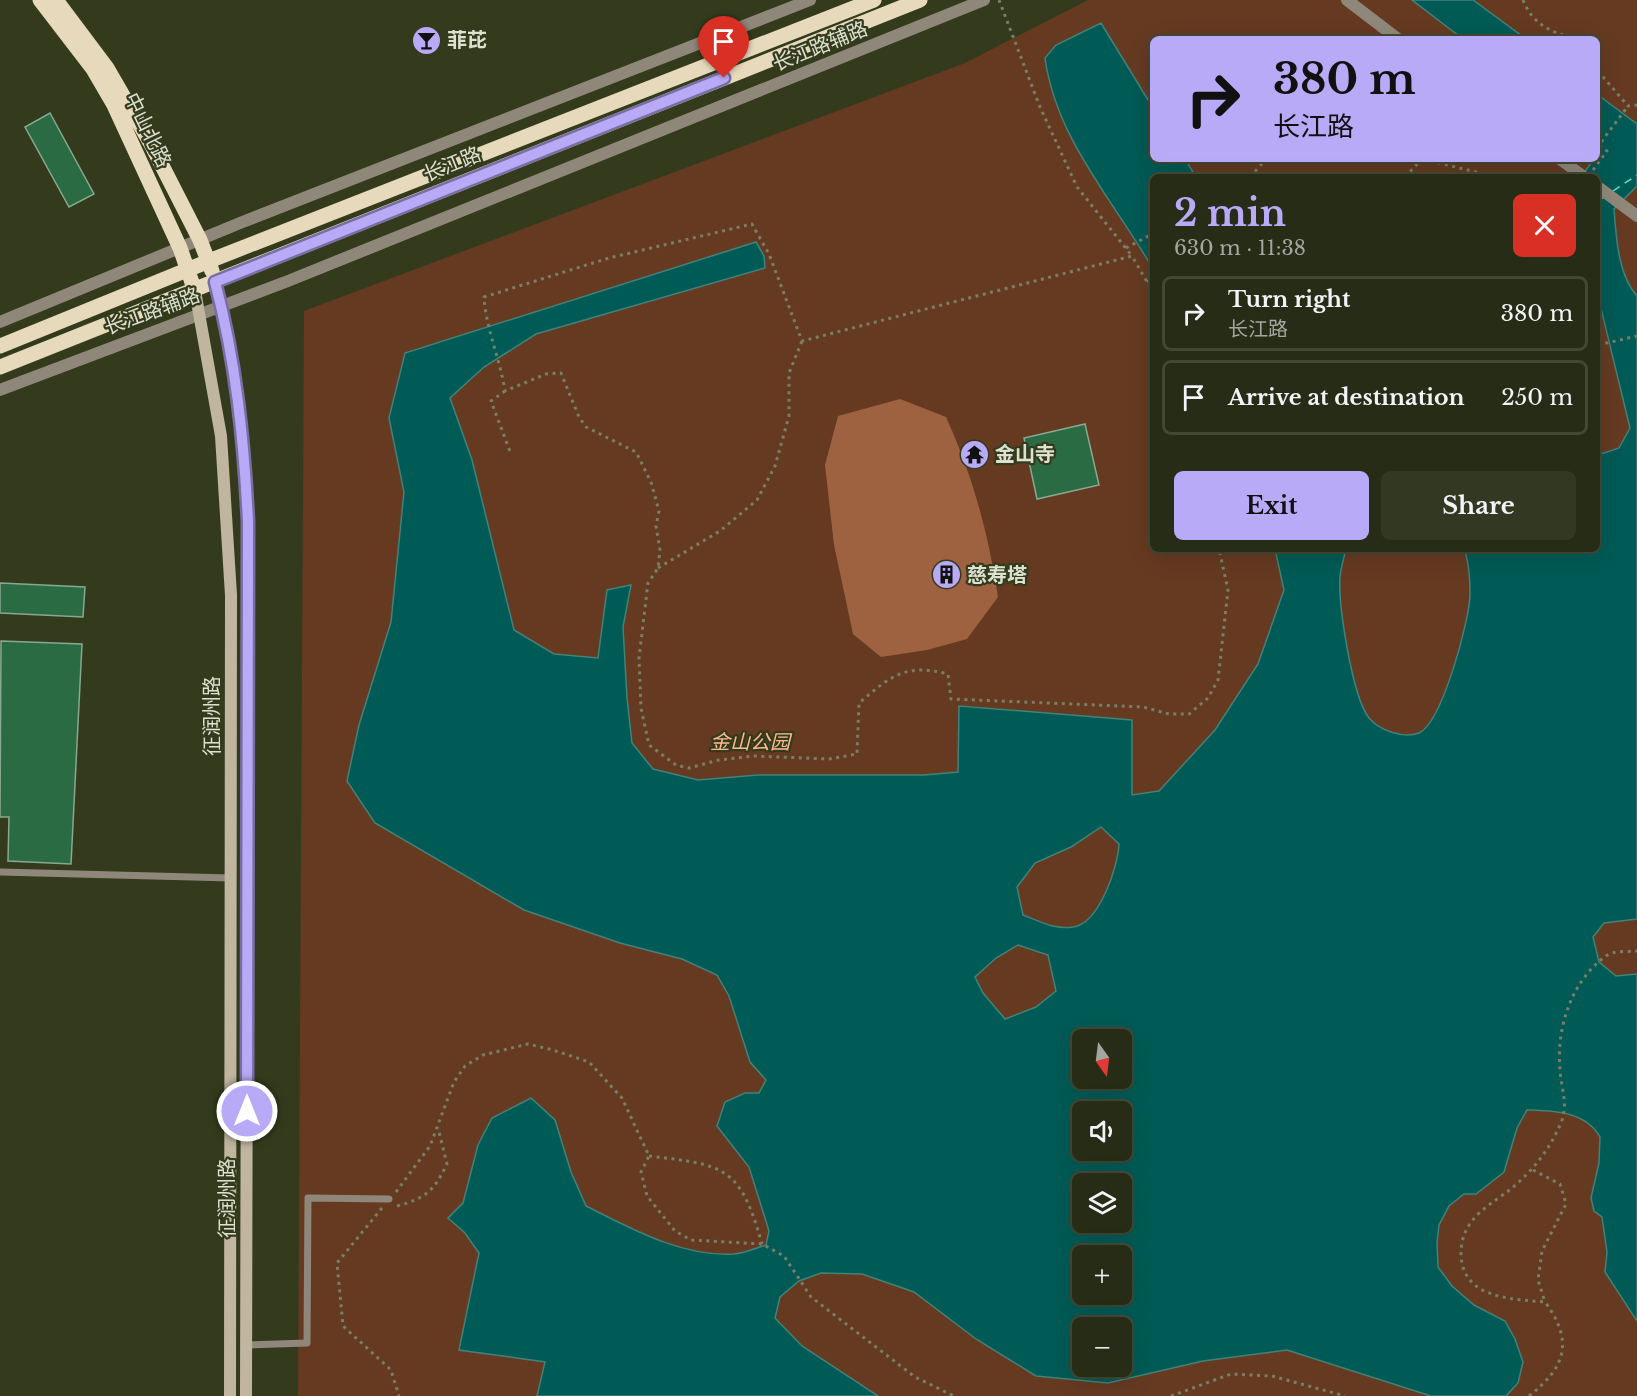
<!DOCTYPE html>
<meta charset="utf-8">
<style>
:root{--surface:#272c16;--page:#333823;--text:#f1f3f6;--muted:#a4a7a1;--line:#434835;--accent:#b9aaf7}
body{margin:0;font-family:"Libre Baskerville","Noto Sans SC",serif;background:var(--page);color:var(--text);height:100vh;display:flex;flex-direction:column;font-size:22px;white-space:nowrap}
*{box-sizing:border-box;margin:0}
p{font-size:20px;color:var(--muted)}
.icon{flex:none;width:33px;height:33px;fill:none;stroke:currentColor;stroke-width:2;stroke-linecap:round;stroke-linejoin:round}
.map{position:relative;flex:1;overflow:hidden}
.sheet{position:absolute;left:1150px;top:174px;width:450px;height:378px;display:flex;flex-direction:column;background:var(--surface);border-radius:9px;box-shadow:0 6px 24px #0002,0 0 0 2px var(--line)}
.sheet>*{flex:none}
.banner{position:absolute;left:1150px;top:36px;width:450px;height:126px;border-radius:9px;box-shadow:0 6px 24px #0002,0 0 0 2px var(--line);background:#b9aaf7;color:#111;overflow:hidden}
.needle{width:39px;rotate:166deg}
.controls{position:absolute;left:1072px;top:1029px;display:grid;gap:12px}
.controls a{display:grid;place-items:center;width:60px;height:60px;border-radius:9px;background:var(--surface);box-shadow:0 6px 24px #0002,0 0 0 2px var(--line);font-size:30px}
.pin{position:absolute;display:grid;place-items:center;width:51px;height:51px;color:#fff;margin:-62px -26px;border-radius:50% 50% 50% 0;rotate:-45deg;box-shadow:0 0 6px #0007}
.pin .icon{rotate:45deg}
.me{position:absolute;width:66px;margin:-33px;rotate:0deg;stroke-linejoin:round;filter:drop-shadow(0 0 4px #0008)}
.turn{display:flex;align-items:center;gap:21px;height:126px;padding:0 24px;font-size:27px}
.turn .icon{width:78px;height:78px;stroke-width:2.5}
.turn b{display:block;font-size:42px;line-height:51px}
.round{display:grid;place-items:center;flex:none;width:63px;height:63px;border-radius:9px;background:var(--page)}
.head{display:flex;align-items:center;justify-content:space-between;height:102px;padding:0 24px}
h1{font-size:36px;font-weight:800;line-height:45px;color:var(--accent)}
.primary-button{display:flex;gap:12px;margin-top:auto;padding:12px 24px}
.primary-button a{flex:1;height:69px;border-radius:9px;background:var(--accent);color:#111;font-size:24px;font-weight:800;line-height:69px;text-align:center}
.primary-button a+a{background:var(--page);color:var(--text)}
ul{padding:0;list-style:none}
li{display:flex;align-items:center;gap:18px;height:75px;margin:0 12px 9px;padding:0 12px;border:3px solid var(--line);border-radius:9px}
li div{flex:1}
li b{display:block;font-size:22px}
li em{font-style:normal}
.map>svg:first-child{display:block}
.green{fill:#653a21;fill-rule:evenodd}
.forest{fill:#9e6240}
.water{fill:#005a55;stroke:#42827a;stroke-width:1.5;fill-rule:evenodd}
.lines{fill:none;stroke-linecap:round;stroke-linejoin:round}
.ferry{stroke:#57e5dc;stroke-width:1.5;stroke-dasharray:8 6;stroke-linecap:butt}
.building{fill:#2b6b44;stroke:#88a891;stroke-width:1.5}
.path{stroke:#797f67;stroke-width:3;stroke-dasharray:3 4.5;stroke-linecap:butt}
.service{stroke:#8f887a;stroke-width:7}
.minor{stroke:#8f887a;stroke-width:12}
.secondary{stroke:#c0b59f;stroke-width:12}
.primary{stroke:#e7d9bc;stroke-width:15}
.route-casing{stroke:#786ea1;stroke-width:15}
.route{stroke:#b9aaf7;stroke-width:10}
.labels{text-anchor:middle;stroke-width:4.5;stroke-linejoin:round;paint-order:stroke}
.poi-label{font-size:20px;font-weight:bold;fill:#dce1d0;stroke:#343b1d;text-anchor:start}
.street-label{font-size:20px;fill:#dce1d0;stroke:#343b1d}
.park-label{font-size:20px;font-style:italic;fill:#feb890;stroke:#343b1d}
</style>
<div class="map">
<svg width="1637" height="1396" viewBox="0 0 1637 1396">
<rect width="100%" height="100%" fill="#343b1d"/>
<path class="green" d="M 1088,0 L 1637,0 L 1637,1396 L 298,1396 L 304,311 L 965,63 ZM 1154,39 L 1598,39 L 1598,159 L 1154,159 ZM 1154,177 L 1598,177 L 1598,549 L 1154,549 ZM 1083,1040 L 1122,1040 L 1122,1078 L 1083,1078 ZM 1083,1112 L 1122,1112 L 1122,1150 L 1083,1150 ZM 1083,1184 L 1122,1184 L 1122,1222 L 1083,1222 ZM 1083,1256 L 1122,1256 L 1122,1294 L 1083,1294 ZM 1083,1328 L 1122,1328 L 1122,1366 L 1083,1366 Z"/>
<path class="forest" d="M 900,399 L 946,417 C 973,477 988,532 998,597 L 967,639 L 927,650 L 881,657 L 853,634 L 834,545 L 825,465 L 838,416 Z"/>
<path class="water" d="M 1412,0 L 1473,0 L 1526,39 L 1463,39 Z
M 1101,23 L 1153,108 L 1154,159 L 1185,159 L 1196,177 L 1154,177 L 1153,269 C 1114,201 1056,139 1045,58 L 1056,45 Z
M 1598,95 L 1637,124 L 1637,186 L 1614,209 C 1616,236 1618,275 1637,296 L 1637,919 L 1604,923 L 1593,937 L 1599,962 L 1616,976 L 1637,974 L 1637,1321 L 1605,1272 L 1607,1252 L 1602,1217 L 1594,1211 L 1591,1198 L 1599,1163 L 1600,1137 C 1585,1111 1554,1111 1527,1110 L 1517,1128 L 1504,1172 L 1476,1194 L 1464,1194 L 1449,1206 L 1439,1225 L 1437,1242 L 1438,1267 L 1452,1286 L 1474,1305 L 1505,1321 L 1515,1339 L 1523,1362 L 1518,1383 L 1506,1396 L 1431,1396 L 1287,1350 L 1203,1361 L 1108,1383 L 1036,1376 L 976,1339 L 914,1292 L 862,1274 L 821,1273 L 799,1281 L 780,1297 L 775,1318 L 802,1346 L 878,1396 L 537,1396 L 545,1362 L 459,1350 L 479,1253 L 465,1233 L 448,1218 L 463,1203 L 478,1145 L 492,1118 L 531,1098 L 555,1120 L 571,1172 L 586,1206 C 632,1229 682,1257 734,1254 C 745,1253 756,1248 766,1245 L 769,1231 L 749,1167 L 717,1126 L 725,1102 L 745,1093 L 759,1093 L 766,1080 L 750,1062 L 729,996 L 717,975 L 682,959 L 620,943 L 524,910 L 375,823 L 347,781 L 359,725 L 391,622 L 404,492 L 389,418 L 405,353 L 756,242 L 764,256 L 765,268 L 536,334 L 484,367 L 450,398 L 472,460 L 514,630 L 554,654 L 598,658 L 607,590 L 631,585 L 623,627 L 627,698 L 632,743 L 653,769 L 698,780 L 758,775 L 924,775 L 958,772 L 959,706 L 1132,720 L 1132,795 L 1159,791 L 1215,730 L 1258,664 L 1284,590 L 1275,549 L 1346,549 C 1344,558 1341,567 1340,576 C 1338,604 1352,696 1369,718 C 1379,730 1403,739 1419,733 C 1442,723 1470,619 1470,594 C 1470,580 1469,562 1464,549 L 1598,549 L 1598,455 L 1619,448 L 1630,428 L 1598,296 L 1598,177 L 1581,177 L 1594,159 L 1598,159 ZM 1101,827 L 1119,844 C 1118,867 1099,924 1073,927 C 1055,930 1039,921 1023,915 L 1017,887 L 1035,863 L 1071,847 ZM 1018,945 L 1048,955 L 1056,991 L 1036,1007 L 1005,1019 L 983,993 L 975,977 L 996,958 ZM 1083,1040 L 1122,1040 L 1122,1078 L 1083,1078 ZM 1083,1112 L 1122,1112 L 1122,1150 L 1083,1150 ZM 1083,1184 L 1122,1184 L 1122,1222 L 1083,1222 ZM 1083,1256 L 1122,1256 L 1122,1294 L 1083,1294 ZM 1083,1328 L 1122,1328 L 1122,1366 L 1083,1366 Z"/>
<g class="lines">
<path class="ferry" d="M 1613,191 L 1637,175
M 1598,201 L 1604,197"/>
</g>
<path class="building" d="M 50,113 L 94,194 L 69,207 L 25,127 Z
M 1085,424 L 1099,485 L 1037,499 L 1024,438 Z
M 940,566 L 951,566 L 956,575 L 951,584 L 940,585 L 935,575 Z
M 0,583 L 85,587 L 83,617 L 0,613 Z
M 1,641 L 82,644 L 71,864 L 8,861 L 9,817 L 0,817 Z"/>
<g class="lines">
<path class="path" d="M 999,0 L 1040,107 L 1077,187 L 1132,256
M 1523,0 C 1533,25 1551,32 1576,39
M 1598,71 L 1628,106 L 1637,105
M 1423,159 L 1496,177
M 1593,170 L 1607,151 L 1599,145 L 1628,106
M 1250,177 L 1266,159
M 1405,177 L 1422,159
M 1126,248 L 1154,233
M 1147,282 L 1154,278
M 1154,294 L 1132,256 L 802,341 L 769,254 L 752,224 L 609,258 L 484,297 C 486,329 500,359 505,391 L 546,374 L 561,373 L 579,417 L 586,427 L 636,452 L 651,482 L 659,511 L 656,526 L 660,550 L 658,568 L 648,583 L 639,658 L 641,708 L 649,745 L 676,765 L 689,768 L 719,760 L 754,756 L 829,759 L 857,754 L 859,703 C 891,676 905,663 948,674 L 951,699 L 1143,707 L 1169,714 L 1189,714 L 1208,698 L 1218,680 L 1228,590 L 1219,549
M 1598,345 L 1637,336
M 505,391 L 491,401 L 511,454
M 658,568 L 720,531 L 757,500 L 775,466 L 789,416 L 789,373 L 802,341
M 649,1156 C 725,1165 740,1166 762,1244
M 1533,1170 L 1560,1184 L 1566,1204 L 1542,1251 L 1538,1280 L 1545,1302
M 396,1192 L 430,1146 L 454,1082 L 465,1066 L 483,1055 L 528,1044 L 553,1050 L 589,1062 L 622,1098 L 649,1156 L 641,1172 L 647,1196 L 675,1231 L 691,1240 L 762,1244 L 784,1256 L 811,1297 L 915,1377 L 954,1396
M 397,1206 C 426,1198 434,1191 447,1164 L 438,1128
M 382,1208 L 337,1263 L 343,1326 L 391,1370 L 399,1396
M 1171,1396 L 1231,1374 L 1272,1376 L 1345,1396
M 1529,1396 C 1566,1367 1574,1341 1545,1302 C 1512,1299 1462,1299 1461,1254 C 1461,1242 1464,1231 1472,1221 C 1481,1209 1496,1200 1507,1192 C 1531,1173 1551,1149 1562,1120 C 1568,1103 1561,1087 1560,1070 C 1556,1029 1571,981 1606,956 C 1614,950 1627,952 1637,951"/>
<path class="service" d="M 0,872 L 231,878
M 246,1345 L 307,1343 L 308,1198 L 389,1199"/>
<path class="minor" d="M 1347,0 L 1398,39
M 1560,159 L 1584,177
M 1598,187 L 1637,216
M 0,322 L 240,223 L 810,0
M 0,390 L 288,281 L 984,0"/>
<path class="secondary" d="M 215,282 C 237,361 244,441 248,522 L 246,1396
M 195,291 L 221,436 L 231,595 L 230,1396"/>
<path class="primary" d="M 40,0 L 93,69 L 114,105 L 180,248 L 195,291
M 56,0 L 107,68 L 151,144 L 200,240 L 212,271
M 0,346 L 209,261 L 874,0
M 0,367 L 920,0"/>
</g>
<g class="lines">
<defs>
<path id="route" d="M 247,1111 L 248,522 C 244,441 236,361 215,282 L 724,78"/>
</defs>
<use href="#route" class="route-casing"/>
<use href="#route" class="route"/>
</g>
<defs>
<symbol id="bar-disc" viewBox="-11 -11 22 22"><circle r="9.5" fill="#b9aaf7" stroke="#343b1d"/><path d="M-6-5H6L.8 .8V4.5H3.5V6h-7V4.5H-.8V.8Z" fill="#111"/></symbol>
<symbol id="temple-disc" viewBox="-11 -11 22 22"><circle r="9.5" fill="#b9aaf7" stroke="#343b1d"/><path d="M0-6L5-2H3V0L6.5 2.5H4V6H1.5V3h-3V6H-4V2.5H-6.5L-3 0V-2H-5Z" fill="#111"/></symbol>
<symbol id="building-disc" viewBox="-11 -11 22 22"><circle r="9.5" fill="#b9aaf7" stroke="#343b1d"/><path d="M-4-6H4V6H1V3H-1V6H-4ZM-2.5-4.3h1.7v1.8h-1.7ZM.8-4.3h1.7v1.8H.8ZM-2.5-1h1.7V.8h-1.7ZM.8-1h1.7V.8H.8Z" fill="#111"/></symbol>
</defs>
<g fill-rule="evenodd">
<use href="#bar-disc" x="410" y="24" width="33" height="33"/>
<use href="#temple-disc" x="958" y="438" width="33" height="33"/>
<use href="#building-disc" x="930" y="558" width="33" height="33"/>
</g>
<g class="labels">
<g class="poi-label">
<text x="447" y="47">菲芘</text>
<text x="995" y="461">金山寺</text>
<text x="967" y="582">慈寿塔</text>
</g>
<g class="street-label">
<text transform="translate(820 46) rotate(-22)" y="7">长江路辅路</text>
<text transform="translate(148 130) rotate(64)" y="7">中山北路</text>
<text transform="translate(452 164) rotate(-22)" y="7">长江路</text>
<text transform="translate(152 311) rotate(-20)" y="7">长江路辅路</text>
<text transform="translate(212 716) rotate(-90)" y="7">征润州路</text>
<text transform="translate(227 1198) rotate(-90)" y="7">征润州路</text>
</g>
<g class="park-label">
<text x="750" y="749">金山公园</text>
</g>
</g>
</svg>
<div class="controls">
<a><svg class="needle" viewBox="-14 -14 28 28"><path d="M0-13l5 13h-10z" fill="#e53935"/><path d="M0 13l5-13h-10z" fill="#a4a7a1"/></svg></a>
<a><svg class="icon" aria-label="sound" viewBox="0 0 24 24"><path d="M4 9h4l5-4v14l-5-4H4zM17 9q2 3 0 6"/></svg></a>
<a><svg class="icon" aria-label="layers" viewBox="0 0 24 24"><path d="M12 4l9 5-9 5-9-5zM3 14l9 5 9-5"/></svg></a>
<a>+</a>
<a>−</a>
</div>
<div class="pin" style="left:724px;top:78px;background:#d93025"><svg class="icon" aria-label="arrive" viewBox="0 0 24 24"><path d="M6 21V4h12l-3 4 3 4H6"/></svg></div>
<svg class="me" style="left:247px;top:1111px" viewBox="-20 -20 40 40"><circle r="17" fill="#b9aaf7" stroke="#fff" stroke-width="3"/><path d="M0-11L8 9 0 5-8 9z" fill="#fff"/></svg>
<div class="banner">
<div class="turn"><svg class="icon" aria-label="right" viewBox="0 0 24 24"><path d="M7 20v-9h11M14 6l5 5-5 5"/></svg><div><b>380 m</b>长江路</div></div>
</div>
<section class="sheet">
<div class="head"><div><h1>2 min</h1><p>630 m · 11:38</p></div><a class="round" style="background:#d93025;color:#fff"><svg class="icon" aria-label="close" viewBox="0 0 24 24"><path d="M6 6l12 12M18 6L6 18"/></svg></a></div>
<ul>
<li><svg class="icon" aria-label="right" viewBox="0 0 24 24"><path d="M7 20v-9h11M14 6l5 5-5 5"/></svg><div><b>Turn right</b><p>长江路</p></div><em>380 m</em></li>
<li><svg class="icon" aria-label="arrive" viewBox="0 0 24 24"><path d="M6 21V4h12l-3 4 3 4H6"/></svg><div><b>Arrive at destination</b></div><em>250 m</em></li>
</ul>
<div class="primary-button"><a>Exit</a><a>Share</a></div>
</section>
</div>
